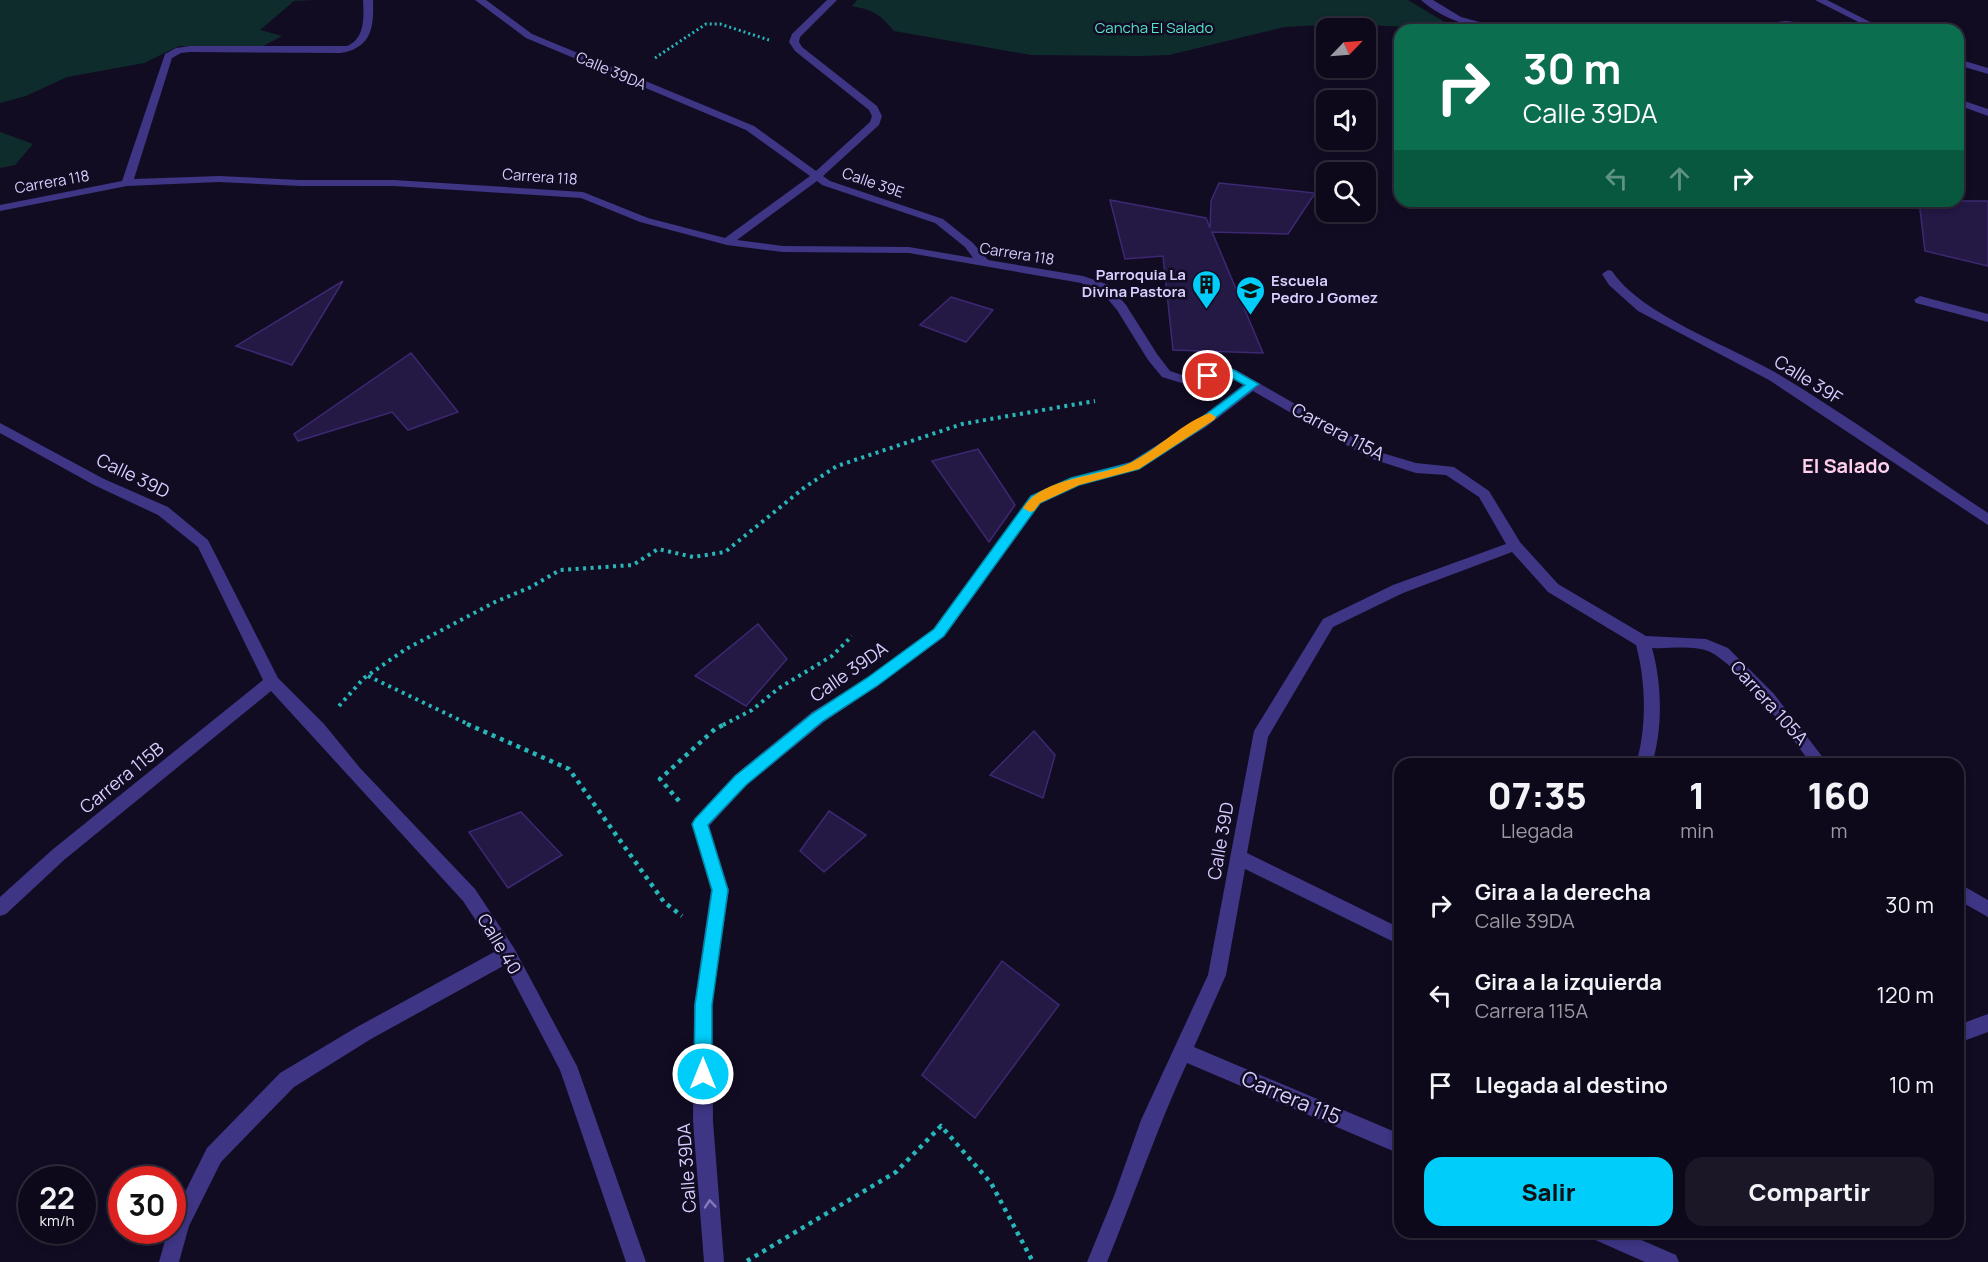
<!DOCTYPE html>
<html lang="es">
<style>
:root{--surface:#0e091a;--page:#1c1727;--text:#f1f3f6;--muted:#9b9aa2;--line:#2e2a39;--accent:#00cdf9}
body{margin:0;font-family:Manrope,sans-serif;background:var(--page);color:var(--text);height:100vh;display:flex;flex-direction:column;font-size:22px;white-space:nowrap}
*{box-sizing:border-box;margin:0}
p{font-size:20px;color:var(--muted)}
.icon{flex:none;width:33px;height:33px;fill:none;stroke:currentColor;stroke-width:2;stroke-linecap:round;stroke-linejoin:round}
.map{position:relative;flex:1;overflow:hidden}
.sheet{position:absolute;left:1394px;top:758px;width:570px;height:480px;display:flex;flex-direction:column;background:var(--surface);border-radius:18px;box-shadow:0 3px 9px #0003,0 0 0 2px var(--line)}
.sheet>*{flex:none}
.top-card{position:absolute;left:1394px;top:24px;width:570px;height:183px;border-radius:18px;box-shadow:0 3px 9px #0003,0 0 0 2px var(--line);background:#0b6e4f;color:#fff;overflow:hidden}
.needle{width:39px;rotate:65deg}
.tools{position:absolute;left:1316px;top:18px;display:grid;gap:12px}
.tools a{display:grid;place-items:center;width:60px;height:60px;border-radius:12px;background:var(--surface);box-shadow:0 3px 9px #0003,0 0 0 2px var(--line);font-size:30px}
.speed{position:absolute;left:18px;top:1166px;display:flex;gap:12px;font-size:30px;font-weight:700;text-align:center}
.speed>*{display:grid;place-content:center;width:78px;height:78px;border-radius:50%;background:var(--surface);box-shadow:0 3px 9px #0003,0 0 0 2px var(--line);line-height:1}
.speed small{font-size:15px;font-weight:400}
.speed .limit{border:9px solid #d22;background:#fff;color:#111}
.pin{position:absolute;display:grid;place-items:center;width:51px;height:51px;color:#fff;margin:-26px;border:3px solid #fff;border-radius:50%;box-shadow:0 2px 6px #0007}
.me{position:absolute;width:66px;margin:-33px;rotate:0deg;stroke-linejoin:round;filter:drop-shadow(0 0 4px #0008)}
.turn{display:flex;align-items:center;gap:21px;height:126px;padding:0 30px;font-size:27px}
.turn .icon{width:78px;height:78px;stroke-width:2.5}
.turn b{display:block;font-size:42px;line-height:51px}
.lanes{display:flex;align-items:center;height:57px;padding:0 30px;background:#0003;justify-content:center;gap:30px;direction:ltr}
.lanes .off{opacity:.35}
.eta{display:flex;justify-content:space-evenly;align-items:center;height:102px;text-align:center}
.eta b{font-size:36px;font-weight:800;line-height:42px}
.primary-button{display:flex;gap:12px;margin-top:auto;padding:12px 30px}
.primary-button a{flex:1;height:69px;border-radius:18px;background:var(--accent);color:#111;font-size:24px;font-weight:800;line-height:69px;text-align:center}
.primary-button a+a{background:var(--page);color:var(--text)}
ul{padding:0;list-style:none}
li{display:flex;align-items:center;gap:18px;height:90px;padding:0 30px}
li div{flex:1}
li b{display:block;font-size:22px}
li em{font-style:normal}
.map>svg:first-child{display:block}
.green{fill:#0f2c2d}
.building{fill:#241845;stroke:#3d2872;stroke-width:1.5}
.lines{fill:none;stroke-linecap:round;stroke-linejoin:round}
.path-far2{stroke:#28b7b9;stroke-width:3;stroke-dasharray:2 3;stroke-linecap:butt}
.path-far1{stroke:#28b7b9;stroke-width:4;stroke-dasharray:3 4.5;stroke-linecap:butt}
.path{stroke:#28b7b9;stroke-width:4.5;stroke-dasharray:4 5;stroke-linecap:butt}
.minor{fill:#3e3584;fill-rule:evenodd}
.oneway{stroke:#837abb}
.route{fill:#00cdf9;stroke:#0085a2;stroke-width:1.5}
.slow{fill:#f59e0b}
.labels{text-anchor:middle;stroke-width:5;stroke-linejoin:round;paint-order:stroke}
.far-park-label{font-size:15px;fill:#54e5cc;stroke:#120c23}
.far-street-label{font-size:15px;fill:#d8ceff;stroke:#120c23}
.far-poi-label{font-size:15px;font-weight:bold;fill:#d8ceff;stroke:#120c23;text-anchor:end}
.street-label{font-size:18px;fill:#d8ceff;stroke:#120c23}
.neighbourhood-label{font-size:20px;font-weight:bold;fill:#ffd0ea;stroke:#120c23}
.near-street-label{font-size:21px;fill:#d8ceff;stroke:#120c23}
</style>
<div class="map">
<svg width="1988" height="1262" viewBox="0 0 1988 1262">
<rect width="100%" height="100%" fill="#120c23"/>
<path class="green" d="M 0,0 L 315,0 L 294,1 L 260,30 L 282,36 L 261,47 L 179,46 L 144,63 L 67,77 L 26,96 L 0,103 Z
M 857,0 L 1408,0 L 1456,29 L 1341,24 L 1284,27 L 1169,55 L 1142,56 L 1031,55 L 894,31 C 879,13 875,11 852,6 Z
M 0,132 L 33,144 L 15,165 L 0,168 Z"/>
<path class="building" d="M 1219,183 L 1315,193 L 1288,234 L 1212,232 L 1263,353 L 1173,350 L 1163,256 L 1125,259 L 1110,200 L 1206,218 L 1210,228 L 1211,201 Z
M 1919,201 L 1988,201 L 1988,266 L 1925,251 Z
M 343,281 L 292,365 L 236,346 Z
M 951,297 L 993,310 L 966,342 L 920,325 Z
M 411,353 L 458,412 L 408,430 L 392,412 L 298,441 L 294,434 Z
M 978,449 L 1015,505 L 989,542 L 932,461 Z
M 758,624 L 787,659 L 746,706 L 695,676 Z
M 1034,731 L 1055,755 L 1043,798 L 990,775 Z
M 829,811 L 866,835 L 824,872 L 800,851 Z
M 521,812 L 562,855 L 508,888 L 469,832 Z
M 1002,961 L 1059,1005 L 975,1118 L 922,1075 Z"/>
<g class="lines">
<path class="path-far2" d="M 655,58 L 706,24 L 720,24 L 769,40"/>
<path class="path-far1" d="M 368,676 L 470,725
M 339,706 L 364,678 L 406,649 L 495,602 L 531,587 L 560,570 L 633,565 L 658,549 L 693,557 L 725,552 L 805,487 L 837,466 L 962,424 L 1095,401
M 723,725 L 752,710 L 779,688 L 832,656 L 852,636"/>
<path class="path" d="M 467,724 L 569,769 L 664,902 L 682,916
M 679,801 L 660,779 L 715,729 L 725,724
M 747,1261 L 896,1172 L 941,1126 L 991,1183 L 1033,1262"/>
<path class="minor" d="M 363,0 L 373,0 C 374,29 371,48 340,53 L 190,52 L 181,53 L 172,58 L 134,179 L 219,176 L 300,180 L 394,180 L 583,192 L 648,218 L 725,238 L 810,176 L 746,130 L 526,38 L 475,0 L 486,0 L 532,34 L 754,126 L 816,171 L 870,122 L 872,116 L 869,110 L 795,51 L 789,42 L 792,34 L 827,0 L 837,0 L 800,37 L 799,42 L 802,47 L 877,106 L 882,116 L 879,125 L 823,176 L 830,181 L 943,219 L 973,243 L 988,260 L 1083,276 L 1109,285 L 1126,305 L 1157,354 L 1170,371 L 1185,376 L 1236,370 L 1379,452 L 1416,463 L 1454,467 L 1489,491 L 1520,542 L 1558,584 L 1646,636 L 1706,639 L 1728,648 L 1774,694 L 1828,764 L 1811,764 C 1792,737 1736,662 1708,651 C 1692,645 1669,649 1652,648 C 1662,684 1663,728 1652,764 L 1636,764 C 1647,727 1646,682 1636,645 L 1548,592 L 1512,552 L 1403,593 L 1333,627 L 1268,737 L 1247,853 L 1400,928 L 1400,945 L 1245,869 L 1226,975 L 1194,1047 L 1400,1134 L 1400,1154 L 1187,1063 C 1157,1128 1134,1196 1107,1262 L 1087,1262 L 1114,1196 L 1141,1120 L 1208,975 L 1254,731 L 1323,619 L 1393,585 L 1506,544 L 1479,497 L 1446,475 L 1416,473 L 1369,458 L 1253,391 L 1206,427 L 1139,469 L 1080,485 L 1041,503 L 944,637 L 877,686 L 824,722 L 747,785 L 709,826 L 729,890 L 712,1005 L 713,1121 L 724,1262 L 704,1262 L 693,1121 L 694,1005 L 711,890 L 692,824 L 694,819 L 735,775 L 812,712 L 867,678 L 934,629 L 1031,497 L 1071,478 L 1130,462 L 1196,421 L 1243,385 L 1230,377 L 1185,384 L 1162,377 L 1148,360 L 1117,310 L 1101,291 L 1081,283 L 909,253 L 783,252 L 727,245 L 640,222 L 581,198 L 394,186 L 300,186 L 219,182 L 127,186 L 0,211 L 0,205 L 122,181 L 165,54 L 176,48 L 190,46 L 347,46 C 365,39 364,17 363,0 ZM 817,181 L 822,185 L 935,223 L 965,247 L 973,258 L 909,247 L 783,246 L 737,240 Z
M 1421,0 L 1433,0 L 1461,17 L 1509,30 C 1478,30 1444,21 1421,0 Z
M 1815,0 L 1827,0 L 1886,30 L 1874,30 Z
M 1786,21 L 1810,24 L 1821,30 L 1786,27 L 1728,30 L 1733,27 Z
M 1958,59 L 1988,68 L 1988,74 L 1958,65 Z
M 1958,99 L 1988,109 L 1988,116 L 1958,105 Z
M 1608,270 L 1612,271 C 1642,316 1731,346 1778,374 C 1850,417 1918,467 1988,513 L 1988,525 L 1769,380 L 1638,311 L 1609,285 L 1602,274 Z
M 1920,296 L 1988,314 L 1988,322 L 1916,303 L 1914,300 Z
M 0,423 L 104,479 L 168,507 L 208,540 L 278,678 L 324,724 L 360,768 L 475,889 L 514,948 L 577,1066 L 646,1262 L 626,1262 L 560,1070 L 505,965 L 371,1039 L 294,1087 L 221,1162 L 189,1226 L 179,1262 L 159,1262 L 168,1230 L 172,1230 L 173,1216 L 207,1148 L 280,1073 L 357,1027 L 496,951 L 463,901 L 271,691 L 64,860 L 6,914 L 0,916 L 0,897 L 52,850 L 263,680 L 198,547 L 158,515 L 94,485 L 0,433 Z
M 1958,883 L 1988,900 L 1988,917 L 1958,900 Z
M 1988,1014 L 1988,1032 L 1958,1043 L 1958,1025 Z
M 1590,1232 L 1623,1232 L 1676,1255 L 1679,1262 L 1645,1262 L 1593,1239 Z"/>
</g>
<defs><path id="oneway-chevron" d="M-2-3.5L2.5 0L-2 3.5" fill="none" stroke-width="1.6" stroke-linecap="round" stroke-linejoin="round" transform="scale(1.5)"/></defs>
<use class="oneway" href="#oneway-chevron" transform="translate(710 1204) rotate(-95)"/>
<path class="route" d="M 1232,369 L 1259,384 L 1205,426 L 1139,469 L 1079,485 L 1040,503 L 944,636 L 877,686 L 823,721 L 746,785 L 708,825 L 728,890 L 712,1005 L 712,1074 L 709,1080 L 703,1083 L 697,1080 L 694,1074 L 695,1005 L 712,890 L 692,824 L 695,819 L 735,776 L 813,713 L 867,678 L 934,629 L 1031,496 L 1071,478 L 1131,463 L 1197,421 L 1245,385 L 1230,377 L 1208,380 L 1202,376 L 1208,373 Z"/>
<path class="slow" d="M 1210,413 L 1216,417 L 1214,420 L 1139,469 L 1079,485 L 1040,503 L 1034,511 L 1030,512 L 1023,508 C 1044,475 1101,478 1132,462 C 1156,450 1185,421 1210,413 Z"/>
<defs>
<symbol id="building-pin" viewBox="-11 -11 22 30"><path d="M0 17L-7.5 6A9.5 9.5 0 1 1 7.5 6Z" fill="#00cdf9" stroke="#120c23"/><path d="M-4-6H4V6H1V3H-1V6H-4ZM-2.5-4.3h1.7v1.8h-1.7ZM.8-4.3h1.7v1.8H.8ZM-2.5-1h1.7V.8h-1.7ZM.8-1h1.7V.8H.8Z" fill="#111"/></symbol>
<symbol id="school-pin" viewBox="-11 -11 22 30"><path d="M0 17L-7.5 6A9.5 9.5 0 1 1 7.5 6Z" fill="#00cdf9" stroke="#120c23"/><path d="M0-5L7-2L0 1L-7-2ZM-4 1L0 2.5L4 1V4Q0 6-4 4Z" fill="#111"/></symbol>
</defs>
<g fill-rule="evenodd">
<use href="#building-pin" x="1190" y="268" width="33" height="45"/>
<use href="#school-pin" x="1234" y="274" width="33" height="45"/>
</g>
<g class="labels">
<g class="far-park-label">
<text x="1154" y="33">Cancha El Salado</text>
</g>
<g class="far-street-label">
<text transform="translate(611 71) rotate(23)" y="5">Calle 39DA</text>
<text transform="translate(540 177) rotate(4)" y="5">Carrera 118</text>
<text transform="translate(52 182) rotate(-10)" y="5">Carrera 118</text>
<text transform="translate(873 183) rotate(19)" y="5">Calle 39E</text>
<text transform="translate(1017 254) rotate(9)" y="5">Carrera 118</text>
</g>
<g class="far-poi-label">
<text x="1186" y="280">Parroquia La<tspan x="1186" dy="17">Divina Pastora</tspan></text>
<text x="1271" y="286" text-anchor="start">Escuela<tspan x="1271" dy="17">Pedro J Gomez</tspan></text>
</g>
<g class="street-label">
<text transform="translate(1808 380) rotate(32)" y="6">Calle 39F</text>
<text transform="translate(1338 432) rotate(28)" y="6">Carrera 115A</text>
<text transform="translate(133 476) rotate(26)" y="6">Calle 39D</text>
<text transform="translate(849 672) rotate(-35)" y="6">Calle 39DA</text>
<text transform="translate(1769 703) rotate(48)" y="6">Carrera 105A</text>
<text transform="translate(122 778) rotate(-39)" y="6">Carrera 115B</text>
<text transform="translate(1221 841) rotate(-80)" y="6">Calle 39D</text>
<text transform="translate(499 944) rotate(59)" y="6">Calle 40</text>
<text transform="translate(687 1168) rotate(-94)" y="6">Calle 39DA</text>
</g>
<g class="neighbourhood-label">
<text x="1846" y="473">El Salado</text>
</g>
<g class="near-street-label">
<text transform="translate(1291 1098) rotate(23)" y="7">Carrera 115</text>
</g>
</g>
</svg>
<div class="tools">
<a><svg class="needle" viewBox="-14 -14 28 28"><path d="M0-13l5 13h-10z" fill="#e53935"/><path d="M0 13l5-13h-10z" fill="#9b9aa2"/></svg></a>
<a><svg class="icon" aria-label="sound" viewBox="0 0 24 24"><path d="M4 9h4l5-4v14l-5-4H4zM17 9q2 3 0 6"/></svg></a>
<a><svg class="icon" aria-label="search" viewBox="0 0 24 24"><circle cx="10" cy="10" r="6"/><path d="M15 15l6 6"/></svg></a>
</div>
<div class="speed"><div>22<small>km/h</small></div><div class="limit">30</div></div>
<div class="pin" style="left:1208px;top:376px;background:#d93025"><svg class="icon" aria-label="arrive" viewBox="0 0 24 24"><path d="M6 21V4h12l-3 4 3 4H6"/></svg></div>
<svg class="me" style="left:703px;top:1074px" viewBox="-20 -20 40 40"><circle r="17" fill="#00cdf9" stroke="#fff" stroke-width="3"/><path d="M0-11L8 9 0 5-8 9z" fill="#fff"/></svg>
<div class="top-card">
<div class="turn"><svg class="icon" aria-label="right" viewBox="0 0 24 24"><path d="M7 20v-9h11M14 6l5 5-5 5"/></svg><div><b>30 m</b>Calle 39DA</div></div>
<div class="lanes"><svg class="icon off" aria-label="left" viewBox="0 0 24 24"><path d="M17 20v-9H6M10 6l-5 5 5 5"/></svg><svg class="icon off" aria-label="ahead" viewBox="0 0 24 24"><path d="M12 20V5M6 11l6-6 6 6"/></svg><svg class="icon" aria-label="right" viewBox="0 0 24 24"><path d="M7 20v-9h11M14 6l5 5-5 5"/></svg></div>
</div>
<section class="sheet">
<div class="eta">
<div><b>07:35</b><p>Llegada</p></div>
<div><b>1</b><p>min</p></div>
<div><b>160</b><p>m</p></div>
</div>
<ul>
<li><svg class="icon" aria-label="right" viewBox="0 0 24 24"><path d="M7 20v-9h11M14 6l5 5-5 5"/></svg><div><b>Gira a la derecha</b><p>Calle 39DA</p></div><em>30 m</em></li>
<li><svg class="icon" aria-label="left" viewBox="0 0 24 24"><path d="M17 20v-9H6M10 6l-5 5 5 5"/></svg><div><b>Gira a la izquierda</b><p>Carrera 115A</p></div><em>120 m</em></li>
<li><svg class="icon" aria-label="arrive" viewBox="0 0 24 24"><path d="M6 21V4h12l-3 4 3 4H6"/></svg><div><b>Llegada al destino</b></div><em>10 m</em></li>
</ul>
<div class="primary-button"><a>Salir</a><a>Compartir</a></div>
</section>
</div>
